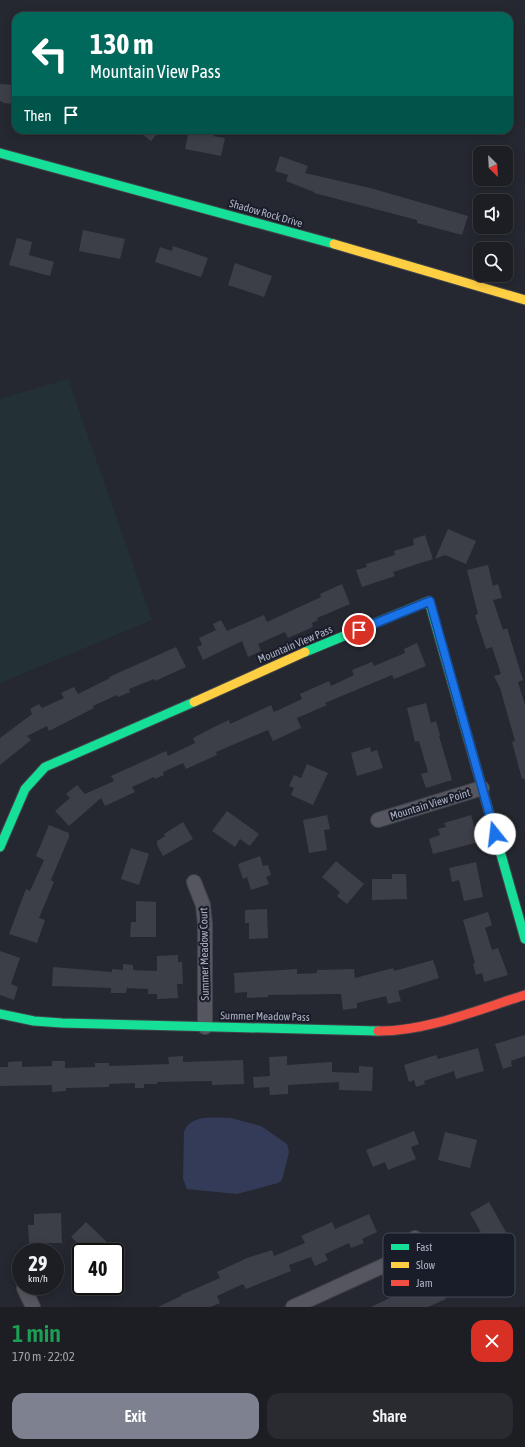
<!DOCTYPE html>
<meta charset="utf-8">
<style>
:root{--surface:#1c1e24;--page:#292b31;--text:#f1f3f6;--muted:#a0a2a6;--line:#3a3c41;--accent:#7e8290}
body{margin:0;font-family:"Asap Condensed",sans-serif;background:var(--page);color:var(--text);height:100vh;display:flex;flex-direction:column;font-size:15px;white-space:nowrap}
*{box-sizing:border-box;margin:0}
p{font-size:13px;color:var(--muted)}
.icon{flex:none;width:22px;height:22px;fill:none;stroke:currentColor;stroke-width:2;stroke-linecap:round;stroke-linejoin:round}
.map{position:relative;height:1307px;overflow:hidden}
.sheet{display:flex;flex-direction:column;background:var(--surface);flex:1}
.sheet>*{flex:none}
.top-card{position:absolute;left:12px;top:12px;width:501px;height:122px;border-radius:12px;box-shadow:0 2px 10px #0003,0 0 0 1px var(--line);background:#00695c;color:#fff;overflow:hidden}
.needle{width:26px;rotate:156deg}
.fabs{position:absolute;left:473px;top:146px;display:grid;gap:8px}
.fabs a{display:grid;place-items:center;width:40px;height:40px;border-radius:8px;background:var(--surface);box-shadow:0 2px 10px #0003,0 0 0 1px var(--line);font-size:20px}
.speed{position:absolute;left:12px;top:1243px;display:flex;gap:8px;font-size:20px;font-weight:700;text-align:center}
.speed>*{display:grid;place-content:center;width:52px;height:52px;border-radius:50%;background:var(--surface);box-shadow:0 2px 10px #0003,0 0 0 1px var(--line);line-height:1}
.speed small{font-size:10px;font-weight:400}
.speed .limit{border:2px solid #111;border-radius:6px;background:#fff;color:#111}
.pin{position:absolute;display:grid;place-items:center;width:34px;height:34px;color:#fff;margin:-17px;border:2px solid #fff;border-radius:50%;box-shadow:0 1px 4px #0007}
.me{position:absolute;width:44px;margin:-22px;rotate:344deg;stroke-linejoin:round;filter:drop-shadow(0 0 3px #0008)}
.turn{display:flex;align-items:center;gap:14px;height:84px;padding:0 12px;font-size:18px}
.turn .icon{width:52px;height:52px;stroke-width:2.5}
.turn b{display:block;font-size:28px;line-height:34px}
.then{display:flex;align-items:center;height:38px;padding:0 12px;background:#0003;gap:8px;font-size:15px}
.round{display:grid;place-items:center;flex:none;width:42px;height:42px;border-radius:12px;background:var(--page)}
.head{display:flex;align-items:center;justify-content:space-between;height:68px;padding:0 12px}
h1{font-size:24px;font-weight:600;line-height:30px;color:#1e9e55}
.button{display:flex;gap:8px;margin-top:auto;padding:8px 12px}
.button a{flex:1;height:46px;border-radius:12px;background:var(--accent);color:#fff;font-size:16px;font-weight:600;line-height:46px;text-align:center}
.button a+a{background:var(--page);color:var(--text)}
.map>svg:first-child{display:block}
.green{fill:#233136}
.water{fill:#343b58}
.building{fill:#3c3f47}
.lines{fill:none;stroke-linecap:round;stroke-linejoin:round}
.street-casing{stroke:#41434a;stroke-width:16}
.fast-casing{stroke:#41434a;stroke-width:11}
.slow-casing{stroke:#41434a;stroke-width:11}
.jam-casing{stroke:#41434a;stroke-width:11}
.street{stroke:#55565f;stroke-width:14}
.fast{stroke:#16e098;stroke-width:9}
.slow{stroke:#ffcf43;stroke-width:9}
.jam{stroke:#f24e42;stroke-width:9}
.route-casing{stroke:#114b97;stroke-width:10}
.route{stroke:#1a73e8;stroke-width:7}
.labels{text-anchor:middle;stroke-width:4;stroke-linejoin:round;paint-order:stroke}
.street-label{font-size:11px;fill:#aeb2c3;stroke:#191d2a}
.key{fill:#191d2a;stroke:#464a58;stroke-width:1}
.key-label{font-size:11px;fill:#aeb2c3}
</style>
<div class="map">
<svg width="525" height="1307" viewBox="0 0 525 1307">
<rect width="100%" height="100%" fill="#252830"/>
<path class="green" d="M 68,379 L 152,620 L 0,683 L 0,399 Z"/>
<path class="water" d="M 231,1118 L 261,1126 L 287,1144 L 289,1152 L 282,1180 L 278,1183 L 237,1194 L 187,1189 L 183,1179 L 184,1132 C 191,1114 214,1118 231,1118 Z"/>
<path class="building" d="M 0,84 L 16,85 L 16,104 L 3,103 L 3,102 L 0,101 Z
M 137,130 L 160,130 L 151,141 Z
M 189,130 L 214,130 L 213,136 L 225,138 L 221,156 L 185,149 Z
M 280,156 L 308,166 L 305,173 L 370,188 L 468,216 L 462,235 L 417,223 L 417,220 L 314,193 L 314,192 L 286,181 L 288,175 L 275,171 Z
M 83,230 L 125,239 L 120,259 L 79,251 Z
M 17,238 L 32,242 L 29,255 L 54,262 L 50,276 L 9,265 Z
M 173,246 L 208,258 L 201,277 L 155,262 L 160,247 L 172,251 Z
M 235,263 L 272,276 L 264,297 L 228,285 Z
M 448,529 L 476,541 L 466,564 L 445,555 L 435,559 Z
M 425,535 L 433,559 L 393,572 L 395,576 L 362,587 L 356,570 L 367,567 L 366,564 L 395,555 L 394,551 L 414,545 L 413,539 Z
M 488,565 L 493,586 L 498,584 L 502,598 L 493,600 L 503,630 L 507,628 L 523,680 L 518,682 L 525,705 L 525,779 L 522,779 L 512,742 L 515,741 L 500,688 L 494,676 L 501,674 L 492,647 L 486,649 L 475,615 L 478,614 L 467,570 Z
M 342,584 L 350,604 L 317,618 L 318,620 L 312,623 L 313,627 L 288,638 L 285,632 L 258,644 L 261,651 L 248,657 L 242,641 L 203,660 L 197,647 L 202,645 L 199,638 L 216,630 L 213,624 L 221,620 L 227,631 L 264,615 L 267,622 L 321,597 L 320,594 Z
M 417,643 L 426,666 L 394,679 L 392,675 L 325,703 L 327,705 L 297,718 L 301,728 L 273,741 L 268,730 L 216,752 L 217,755 L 186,769 L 183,763 L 163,772 L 164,775 L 155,779 L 154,777 L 132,787 L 135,792 L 105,806 L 101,798 L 69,826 L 55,811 L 70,798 L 66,794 L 77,785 L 85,794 L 114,781 L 111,776 L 166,751 L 168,756 L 195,743 L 193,738 L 216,726 L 229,720 L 230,724 L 271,705 L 274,712 L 302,699 L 300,694 L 329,681 L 331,686 L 354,675 L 352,670 L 372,662 L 374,666 L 405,653 L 404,649 Z
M 176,647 L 186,667 L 155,681 L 154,679 L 129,689 L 130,692 L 118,697 L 117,695 L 93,706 L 94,708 L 49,731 L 47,726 L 27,736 L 31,740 L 0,765 L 0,738 L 32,714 L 30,709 L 39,704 L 42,708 L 64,698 L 61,693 L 74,687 L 78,694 L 110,678 L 109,677 Z
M 426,703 L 431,723 L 436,721 L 440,735 L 439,736 L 452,780 L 426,788 L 421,774 L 428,772 L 419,741 L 415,742 L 407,708 Z
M 370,747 L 371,752 L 377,750 L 383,768 L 357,776 L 351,753 Z
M 307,764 L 328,773 L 313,805 L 291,795 L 294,788 L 289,786 L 294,775 L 301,778 Z
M 227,811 L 259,834 L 250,846 L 240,839 L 235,847 L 212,831 Z
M 327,815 L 330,829 L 324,830 L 327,850 L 309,853 L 303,820 Z
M 471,815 L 479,842 L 433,854 L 429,839 L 440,835 L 438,829 L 446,827 L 444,823 Z
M 183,822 L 193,839 L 163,856 L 157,845 L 157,841 L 165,836 L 164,834 Z
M 49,825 L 69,833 L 69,837 L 51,880 L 54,882 L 39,918 L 45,920 L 37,943 L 9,934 L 26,889 L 30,891 L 44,860 L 36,856 Z
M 131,848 L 149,854 L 139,885 L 121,879 Z
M 260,856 L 263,866 L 268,865 L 271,875 L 266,877 L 269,884 L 251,890 L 247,877 L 243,879 L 238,864 Z
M 336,861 L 364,884 L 347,904 L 337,896 L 340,892 L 322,877 Z
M 476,862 L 483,897 L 464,901 L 459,880 L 452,882 L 449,868 Z
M 392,874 L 406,874 L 407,899 L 372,900 L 372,879 L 392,879 Z
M 136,901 L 156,902 L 156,937 L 130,937 L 131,922 L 136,922 Z
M 267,909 L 268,938 L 249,939 L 249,923 L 245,923 L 245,910 Z
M 488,912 L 492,925 L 485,928 L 492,950 L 498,948 L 508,975 L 484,982 L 482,973 L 476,975 L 473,964 L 475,963 L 463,920 Z
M 0,951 L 20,958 L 11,984 L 18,987 L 14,1000 L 0,995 Z
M 178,955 L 178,962 L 182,962 L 183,984 L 177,984 L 178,998 L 157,999 L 157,994 L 148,994 L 148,989 L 127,988 L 126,993 L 111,993 L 111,988 L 52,986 L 53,967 L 112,972 L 112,969 L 123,970 L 123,964 L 133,965 L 133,970 L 157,971 L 157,956 Z
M 433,960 L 439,978 L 398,991 L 401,1001 L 388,1004 L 386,996 L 357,1003 L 357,1008 L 343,1010 L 341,994 L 268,995 L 268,997 L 247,998 L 247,992 L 235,993 L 234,973 L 297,969 L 297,974 L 317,973 L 317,970 L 354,969 L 355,978 L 393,968 L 394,971 Z
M 525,1035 L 525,1056 L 511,1061 L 512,1066 L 503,1069 L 495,1044 Z
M 478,1048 L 484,1071 L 456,1079 L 454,1071 L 424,1081 L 425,1084 L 416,1087 L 414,1080 L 409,1082 L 404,1065 L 436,1055 L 438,1059 Z
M 183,1056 L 183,1062 L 243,1060 L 244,1084 L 212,1085 L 212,1081 L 157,1082 L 157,1084 L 144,1084 L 144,1088 L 135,1088 L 135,1083 L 109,1084 L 109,1087 L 66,1088 L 66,1091 L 52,1092 L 52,1085 L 0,1086 L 0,1067 L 8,1067 L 8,1062 L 22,1061 L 22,1067 L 52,1066 L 52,1061 L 65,1061 L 65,1068 L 95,1067 L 95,1063 L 109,1063 L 109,1066 L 169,1064 L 168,1057 Z
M 287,1056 L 287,1065 L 332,1062 L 332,1072 L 359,1073 L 359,1066 L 373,1067 L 372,1091 L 339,1090 L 339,1082 L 288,1085 L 288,1094 L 270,1095 L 269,1087 L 254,1088 L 253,1077 L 270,1076 L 269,1057 Z
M 414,1131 L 419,1144 L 411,1147 L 416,1159 L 388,1170 L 385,1162 L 373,1167 L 366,1150 Z
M 445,1132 L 477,1140 L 470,1168 L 438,1160 Z
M 489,1202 L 506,1232 L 487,1243 L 470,1213 Z
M 61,1213 L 62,1243 L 29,1243 L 28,1225 L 34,1225 L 34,1214 Z
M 369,1214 L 377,1232 L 362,1239 L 364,1243 L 351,1248 L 349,1243 L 325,1254 L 328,1260 L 315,1266 L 311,1257 L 289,1265 L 291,1271 L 246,1289 L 243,1284 L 217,1296 L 220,1303 L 210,1307 L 158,1307 L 181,1296 L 181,1295 L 220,1278 L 217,1272 L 247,1258 L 272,1250 L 274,1256 L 305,1243 L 301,1236 L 332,1222 L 335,1229 Z
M 86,1222 L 110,1245 L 104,1252 L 87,1252 L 71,1237 Z
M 433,1270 L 446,1299 L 428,1307 L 371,1307 L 423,1282 L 420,1276 Z"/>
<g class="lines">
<defs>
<path id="street" d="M 378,820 L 482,788
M 194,882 L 203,905 L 205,924 L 205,1027
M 24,1288 L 33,1307
M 293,1307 L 396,1260 L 415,1238"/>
<path id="fast" d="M 0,153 L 334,244
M 305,652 L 429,601 L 525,939
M 0,847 L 25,789 L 45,767 L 194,702
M 0,1014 L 34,1021 L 62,1023 L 378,1031"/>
<path id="slow" d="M 334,244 L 525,300
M 194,702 L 305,652"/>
<path id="jam" d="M 378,1031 C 425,1032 480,1009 525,995"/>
</defs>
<use href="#street" class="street-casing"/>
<use href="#fast" class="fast-casing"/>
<use href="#slow" class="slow-casing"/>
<use href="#jam" class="jam-casing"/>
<use href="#street" class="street"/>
<use href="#fast" class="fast"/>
<use href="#slow" class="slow"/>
<use href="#jam" class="jam"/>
</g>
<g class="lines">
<defs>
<path id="route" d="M 359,630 L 430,601 L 495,834"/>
</defs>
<use href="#route" class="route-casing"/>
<use href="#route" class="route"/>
</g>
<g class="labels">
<g class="street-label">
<text transform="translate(266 213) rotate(16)" y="4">Shadow Rock Drive</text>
<text transform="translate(295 644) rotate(-23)" y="4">Mountain View Pass</text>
<text transform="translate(430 804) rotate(-17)" y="4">Mountain View Point</text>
<text transform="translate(204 954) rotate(-91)" y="4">Summer Meadow Court</text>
<text transform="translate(265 1016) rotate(1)" y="4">Summer Meadow Pass</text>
</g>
</g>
<rect x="383" y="1233" width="132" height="64" rx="6" class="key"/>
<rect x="391" y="1244" width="18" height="6" fill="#16e098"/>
<rect x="391" y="1262" width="18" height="6" fill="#ffcf43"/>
<rect x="391" y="1280" width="18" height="6" fill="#f24e42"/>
<g class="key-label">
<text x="416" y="1251">Fast</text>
<text x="416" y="1269">Slow</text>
<text x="416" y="1287">Jam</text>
</g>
</svg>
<div class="fabs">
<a><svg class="needle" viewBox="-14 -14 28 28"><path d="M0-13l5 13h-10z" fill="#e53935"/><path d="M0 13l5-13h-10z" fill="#a0a2a6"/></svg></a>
<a><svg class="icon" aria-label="sound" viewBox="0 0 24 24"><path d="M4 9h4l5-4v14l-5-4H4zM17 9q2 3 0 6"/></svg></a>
<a><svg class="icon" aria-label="search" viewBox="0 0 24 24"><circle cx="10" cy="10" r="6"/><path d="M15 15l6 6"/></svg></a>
</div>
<div class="speed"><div>29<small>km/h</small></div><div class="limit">40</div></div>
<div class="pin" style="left:359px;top:630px;background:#d93025"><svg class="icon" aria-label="arrive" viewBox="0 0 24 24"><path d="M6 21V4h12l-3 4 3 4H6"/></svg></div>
<svg class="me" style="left:495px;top:834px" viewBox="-20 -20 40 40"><circle r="19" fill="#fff"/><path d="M0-13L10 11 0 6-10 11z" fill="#1a73e8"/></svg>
<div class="top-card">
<div class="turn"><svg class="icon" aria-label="left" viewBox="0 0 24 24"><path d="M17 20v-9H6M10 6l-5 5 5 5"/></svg><div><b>130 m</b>Mountain View Pass</div></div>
<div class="then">Then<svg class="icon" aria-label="arrive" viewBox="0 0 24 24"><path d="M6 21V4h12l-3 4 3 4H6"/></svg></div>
</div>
</div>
<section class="sheet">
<div class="head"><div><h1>1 min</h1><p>170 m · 22:02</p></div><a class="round" style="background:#d93025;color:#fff"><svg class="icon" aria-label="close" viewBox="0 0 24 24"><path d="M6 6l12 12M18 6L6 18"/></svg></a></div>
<div class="button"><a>Exit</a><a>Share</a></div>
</section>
